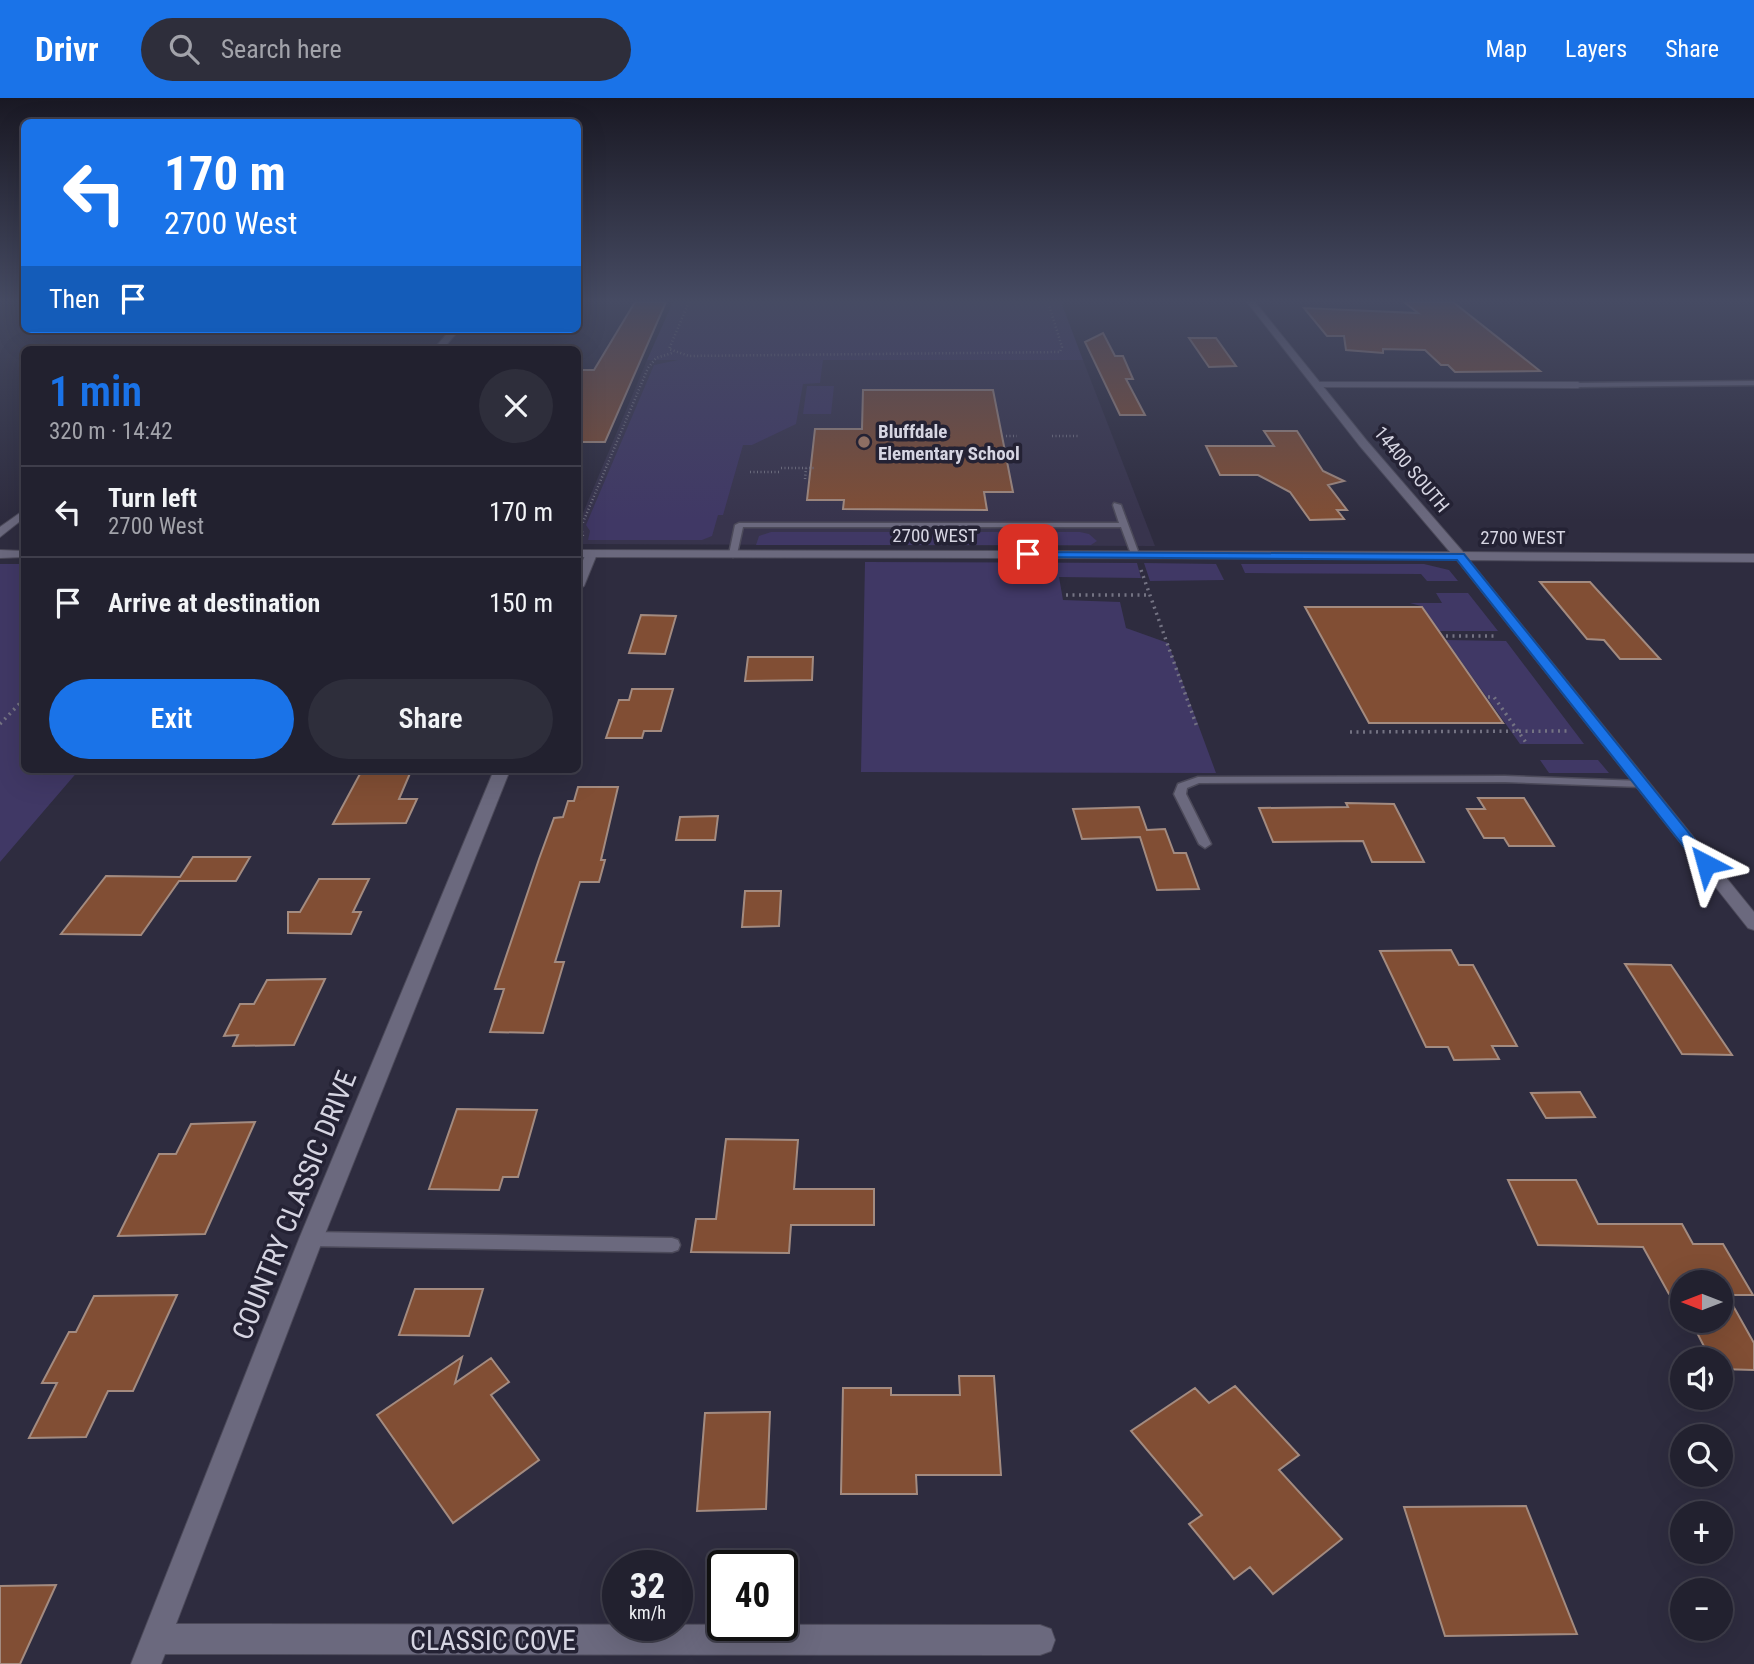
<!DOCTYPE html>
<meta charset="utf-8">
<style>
:root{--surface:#22212f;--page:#2e2e3b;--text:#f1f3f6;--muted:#a2a3aa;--line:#3f3e4b;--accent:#1a73e8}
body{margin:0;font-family:"Roboto Condensed",sans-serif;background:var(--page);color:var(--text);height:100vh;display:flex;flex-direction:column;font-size:26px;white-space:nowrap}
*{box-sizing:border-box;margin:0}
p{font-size:23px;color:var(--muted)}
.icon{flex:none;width:38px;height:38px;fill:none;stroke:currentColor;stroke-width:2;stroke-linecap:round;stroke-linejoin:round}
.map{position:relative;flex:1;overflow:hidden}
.details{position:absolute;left:21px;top:248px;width:560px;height:427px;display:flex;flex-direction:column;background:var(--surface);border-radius:10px;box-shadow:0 7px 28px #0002,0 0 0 2px var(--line)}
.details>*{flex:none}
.guide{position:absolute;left:21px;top:21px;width:560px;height:214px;border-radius:10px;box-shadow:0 7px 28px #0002,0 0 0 2px var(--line);background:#1a73e8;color:#fff;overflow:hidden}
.needle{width:46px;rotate:270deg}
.controls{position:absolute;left:1670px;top:1172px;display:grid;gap:14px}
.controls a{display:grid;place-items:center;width:63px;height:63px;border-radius:50%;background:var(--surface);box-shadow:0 7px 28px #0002,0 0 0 2px var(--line);font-size:35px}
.speed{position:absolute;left:602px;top:1452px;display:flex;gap:14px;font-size:35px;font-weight:700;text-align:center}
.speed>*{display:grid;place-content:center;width:91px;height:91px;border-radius:50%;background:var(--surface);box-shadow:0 7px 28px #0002,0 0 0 2px var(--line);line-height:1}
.speed small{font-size:18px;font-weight:400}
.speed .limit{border:4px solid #111;border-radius:10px;background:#fff;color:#111}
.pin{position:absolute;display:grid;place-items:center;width:60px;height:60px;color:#fff;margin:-30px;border-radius:14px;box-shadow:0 4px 10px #0006}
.me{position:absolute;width:77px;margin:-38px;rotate:321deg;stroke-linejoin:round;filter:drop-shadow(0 0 5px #0008)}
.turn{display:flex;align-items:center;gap:24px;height:147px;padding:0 28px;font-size:32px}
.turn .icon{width:91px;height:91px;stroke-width:2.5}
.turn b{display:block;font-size:49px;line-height:60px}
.then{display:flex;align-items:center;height:66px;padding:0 28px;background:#0003;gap:14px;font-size:26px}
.round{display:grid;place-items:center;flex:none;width:74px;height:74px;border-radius:37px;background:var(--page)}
.summary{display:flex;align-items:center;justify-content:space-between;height:119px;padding:0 28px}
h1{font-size:42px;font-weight:600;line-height:52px;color:var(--accent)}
.button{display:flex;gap:14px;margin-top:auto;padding:14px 28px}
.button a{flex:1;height:80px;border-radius:42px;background:var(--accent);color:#fff;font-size:28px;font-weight:600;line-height:80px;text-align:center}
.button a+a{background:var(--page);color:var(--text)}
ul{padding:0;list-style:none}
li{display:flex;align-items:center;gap:21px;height:91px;padding:0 28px;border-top:2px solid var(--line)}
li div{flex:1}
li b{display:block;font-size:26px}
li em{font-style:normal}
header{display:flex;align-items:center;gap:42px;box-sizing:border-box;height:98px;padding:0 35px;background:var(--accent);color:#fff}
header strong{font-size:33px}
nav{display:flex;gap:38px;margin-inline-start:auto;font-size:24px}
.search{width:490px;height:63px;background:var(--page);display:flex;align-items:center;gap:18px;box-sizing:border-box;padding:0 24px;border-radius:38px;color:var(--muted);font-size:26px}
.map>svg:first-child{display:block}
.built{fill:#38344d}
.green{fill:#403865}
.building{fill:#814e34;stroke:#a38b80;stroke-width:2}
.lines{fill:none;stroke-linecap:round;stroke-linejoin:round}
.service-casing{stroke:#4c4a5a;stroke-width:3}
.minor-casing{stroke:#4c4a5a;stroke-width:2}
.tertiary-casing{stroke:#4c4a5a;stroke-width:2}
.secondary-casing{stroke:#4c4a5a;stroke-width:2}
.path-far1{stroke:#747383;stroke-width:2.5;stroke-dasharray:1 2.5;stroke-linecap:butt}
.path{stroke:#747383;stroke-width:3.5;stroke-dasharray:2 4.5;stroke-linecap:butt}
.service{fill:#6b697e;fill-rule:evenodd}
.minor{fill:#6b697e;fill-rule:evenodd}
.tertiary{fill:#6b697e;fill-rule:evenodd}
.secondary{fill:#6b697e;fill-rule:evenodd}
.route{fill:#1a73e8;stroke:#114b97;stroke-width:2}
.education-dot{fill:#8d6e63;stroke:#242234;stroke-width:2.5}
.labels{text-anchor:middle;stroke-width:7;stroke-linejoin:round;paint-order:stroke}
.far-poi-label{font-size:19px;font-weight:bold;fill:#d6d5e2;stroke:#242234;text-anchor:start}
.far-street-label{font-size:19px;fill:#d6d5e2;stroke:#242234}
.near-street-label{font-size:28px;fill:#d6d5e2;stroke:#242234}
</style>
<header>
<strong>Drivr</strong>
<div class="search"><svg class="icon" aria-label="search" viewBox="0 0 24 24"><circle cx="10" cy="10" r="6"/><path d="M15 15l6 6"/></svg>Search here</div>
<nav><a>Map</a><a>Layers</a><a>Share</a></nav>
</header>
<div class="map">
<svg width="1754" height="1566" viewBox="0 0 1754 1566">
<rect width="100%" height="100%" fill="#2e2c3f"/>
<path class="built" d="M 647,262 L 1083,262 L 1155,448 L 578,446 L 578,427 Z"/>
<path class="green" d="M 673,204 L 1061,204 L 1083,262 L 823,262 L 820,285 L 803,286 L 796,326 L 752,347 L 743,347 L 723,417 L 718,417 L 712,438 L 702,442 L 588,442 L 590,433 L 586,427 L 654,267 L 678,262 L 647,262 Z
M 807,288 L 834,288 L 831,316 L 803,316 Z
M 771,434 L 1080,434 L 1089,436 L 1097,443 L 1091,447 L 756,447 L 759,438 Z
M 865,464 L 1137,465 L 1141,480 L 1059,479 L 1063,502 L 1120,504 L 1126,530 L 1168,545 L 1216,675 L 861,674 Z
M 1144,465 L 1216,466 L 1224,482 L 1150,483 Z
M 0,466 L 24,466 L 24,672 L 79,672 L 0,764 Z
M 1241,466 L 1424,466 L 1449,472 L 1458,483 L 1427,483 L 1421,476 L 1245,475 Z
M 1436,495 L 1468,495 L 1498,533 L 1439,533 L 1421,508 L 1410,505 L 1442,505 Z
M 1446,542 L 1506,543 L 1584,646 L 1520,646 Z
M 1540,662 L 1598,662 L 1609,675 L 1549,675 Z"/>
<path class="building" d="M 635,204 L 666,204 L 605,344 L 578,344 L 578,272 L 594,272 Z
M 1404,204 L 1453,204 L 1540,273 L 1455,274 L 1448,267 L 1441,267 L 1425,252 L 1383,251 L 1383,255 L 1346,252 L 1344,238 L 1327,238 L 1304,210 L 1418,215 Z
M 1103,235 L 1115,258 L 1123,258 L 1133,281 L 1126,281 L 1145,317 L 1120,317 L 1085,244 Z
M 1189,240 L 1216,240 L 1236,268 L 1209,269 Z
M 863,292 L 993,292 L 1013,394 L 984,394 L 987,412 L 843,411 L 844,402 L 807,402 L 815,331 L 862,331 Z
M 1264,333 L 1297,333 L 1323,373 L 1344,383 L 1328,387 L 1347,412 L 1337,412 L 1344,421 L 1310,422 L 1290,394 L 1258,377 L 1220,377 L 1206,348 L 1274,348 Z
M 1540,484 L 1590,484 L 1660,561 L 1620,561 L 1604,542 L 1587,541 Z
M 1305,509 L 1422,509 L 1503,625 L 1369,625 Z
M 641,517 L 676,518 L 665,556 L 629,555 Z
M 748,559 L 813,559 L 812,582 L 745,583 Z
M 632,591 L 673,591 L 661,633 L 644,633 L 642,640 L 606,640 L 619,602 L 629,602 Z
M 411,673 L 399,701 L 417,701 L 406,725 L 333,726 L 361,674 Z
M 578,689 L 618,689 L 601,762 L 605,762 L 599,784 L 580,784 L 555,864 L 564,864 L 543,935 L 490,934 L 504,891 L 495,891 L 539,761 L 554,720 L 563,719 L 568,703 L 574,703 Z
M 1478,700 L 1524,700 L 1554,748 L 1509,748 L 1504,740 L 1484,740 L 1467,711 L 1485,711 Z
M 1346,705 L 1394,706 L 1424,764 L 1372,764 L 1363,743 L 1273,744 L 1259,710 L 1348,709 Z
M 1139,709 L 1147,732 L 1165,731 L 1174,755 L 1186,755 L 1199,791 L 1157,792 L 1140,739 L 1082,741 L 1073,711 Z
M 718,718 L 715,742 L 676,742 L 680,719 Z
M 193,759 L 250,759 L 236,783 L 179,783 L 141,837 L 61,836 L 106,778 L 180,779 Z
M 319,781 L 369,781 L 353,814 L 361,814 L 351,836 L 288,835 L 288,814 L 300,814 Z
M 745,793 L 781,793 L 779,828 L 742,829 Z
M 1451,852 L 1459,867 L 1473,867 L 1517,948 L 1492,948 L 1499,961 L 1454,962 L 1448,949 L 1426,949 L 1380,853 Z
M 1625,866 L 1671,867 L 1732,957 L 1682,956 Z
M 325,881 L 294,947 L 233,948 L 238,937 L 224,938 L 240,906 L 254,906 L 267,882 Z
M 1580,994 L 1595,1019 L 1546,1020 L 1531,995 Z
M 457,1011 L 537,1012 L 518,1079 L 503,1079 L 499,1092 L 429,1091 Z
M 255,1024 L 205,1136 L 118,1138 L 159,1056 L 176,1056 L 191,1026 Z
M 726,1041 L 798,1042 L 794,1091 L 874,1091 L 874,1127 L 791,1127 L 789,1155 L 691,1154 L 696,1121 L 716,1121 Z
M 1508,1082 L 1576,1082 L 1598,1126 L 1682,1126 L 1693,1146 L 1723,1146 L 1753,1197 L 1727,1197 L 1754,1245 L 1754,1272 L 1720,1271 L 1720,1262 L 1711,1262 L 1691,1223 L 1720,1223 L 1720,1185 L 1682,1185 L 1682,1206 L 1677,1196 L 1669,1196 L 1643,1149 L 1538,1147 Z
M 415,1191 L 483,1191 L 469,1238 L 399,1237 Z
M 177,1197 L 133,1293 L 108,1293 L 86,1339 L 29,1340 L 57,1285 L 42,1285 L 69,1234 L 76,1234 L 94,1198 Z
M 462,1259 L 455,1285 L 491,1260 L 509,1284 L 491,1297 L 539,1362 L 453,1425 L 377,1317 Z
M 959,1278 L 994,1278 L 1001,1377 L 916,1377 L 917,1396 L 841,1396 L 843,1290 L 891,1290 L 891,1297 L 960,1297 Z
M 1235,1288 L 1299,1357 L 1279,1372 L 1342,1441 L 1273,1496 L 1250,1469 L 1234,1481 L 1189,1426 L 1202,1417 L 1131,1333 L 1195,1290 L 1209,1305 Z
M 770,1314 L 766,1411 L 697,1413 L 705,1315 Z
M 1526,1408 L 1577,1536 L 1445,1538 L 1404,1409 Z
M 56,1487 L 20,1566 L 0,1566 L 0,1488 Z"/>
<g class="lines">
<defs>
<path id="service" d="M 1754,283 L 1754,287 L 1578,289 L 1575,287 L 1578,285 Z
M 1114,405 L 1121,407 L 1139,456 L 1138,458 L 1131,456 L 1121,429 L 743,429 L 737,456 L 733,459 L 729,456 L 735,427 L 739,425 L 1119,425 L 1113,407 Z
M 1505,678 L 1641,683 L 1647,686 L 1641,689 L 1505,684 L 1199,685 L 1187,690 L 1186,696 L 1211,746 L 1205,750 L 1199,746 L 1174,696 L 1178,686 L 1198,679 Z
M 311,1134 L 672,1140 L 678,1142 L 680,1147 L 678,1152 L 672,1154 L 311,1148 L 305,1146 L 303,1141 L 305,1136 Z"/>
<path id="minor" d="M 451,231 L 460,231 L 442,252 L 433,252 Z
M 1314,284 L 1578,284 L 1583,287 L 1578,290 L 1317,289 L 1312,286 Z
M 24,412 L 24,420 L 0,439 L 0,429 Z
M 587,453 L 597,456 L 584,488 L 578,492 L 578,474 Z
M 494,672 L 510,672 L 323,1141 L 176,1526 L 1040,1527 L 1051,1531 L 1055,1542 L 1051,1553 L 1040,1557 L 165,1556 L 161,1566 L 131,1566 L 299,1141 Z"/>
<path id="tertiary" d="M 1460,454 L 1754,456 L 1754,464 L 1469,462 L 1754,814 L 1754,832 L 1748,830 L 1456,461 L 1456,455 Z"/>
<path id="secondary" d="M 1247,204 L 1255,204 L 1367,343 L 1464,455 L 1464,461 L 578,459 L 578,452 L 1450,454 L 1359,347 Z
M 0,452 L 24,453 L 24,459 L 0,460 Z"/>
</defs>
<use href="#service" class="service-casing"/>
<use href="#minor" class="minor-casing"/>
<use href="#tertiary" class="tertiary-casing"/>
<use href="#secondary" class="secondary-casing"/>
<path class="path-far1" d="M 689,204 L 669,251 L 689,258 L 1060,254 L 1062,249 L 1048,204
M 1006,338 L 1017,338
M 1052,338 L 1079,338
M 781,370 L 815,370
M 750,374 L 781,374
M 805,381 L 806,370
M 583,438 L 581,429 L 648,270 L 656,260 L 672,255"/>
<path class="path" d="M 1141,472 L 1197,629
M 1066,497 L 1150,497
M 1446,538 L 1496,538
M 1488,599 L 1494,599 L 1527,646
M 0,626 L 24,601
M 1350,634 L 1568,633"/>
<use href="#service" class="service"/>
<use href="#minor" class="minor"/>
<use href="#tertiary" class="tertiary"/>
<use href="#secondary" class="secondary"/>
</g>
<linearGradient id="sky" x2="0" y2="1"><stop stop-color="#191823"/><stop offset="0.48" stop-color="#464b63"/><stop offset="1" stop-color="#464b63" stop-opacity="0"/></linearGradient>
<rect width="1754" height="423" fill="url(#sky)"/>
<path class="route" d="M 1024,454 L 1464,456 L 1714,766 L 1706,771 L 1700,769 L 1457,462 L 1028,459 L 1024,458 Z"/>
<circle class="education-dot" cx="864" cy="344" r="7"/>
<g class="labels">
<g class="far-poi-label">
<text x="878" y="340">Bluffdale<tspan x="878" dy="22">Elementary School</tspan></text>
</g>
<g class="far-street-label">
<text transform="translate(1412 371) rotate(50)" y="7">14400 SOUTH</text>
<text x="935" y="444">2700 WEST</text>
<text x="1523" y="446">2700 WEST</text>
</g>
<g class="near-street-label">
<text transform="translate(294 1107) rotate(-68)" y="10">COUNTRY CLASSIC DRIVE</text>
<text x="493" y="1552">CLASSIC COVE</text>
</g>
</g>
</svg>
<div class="controls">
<a><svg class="needle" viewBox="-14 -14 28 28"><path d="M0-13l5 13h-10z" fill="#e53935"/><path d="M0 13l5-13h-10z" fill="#a2a3aa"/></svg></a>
<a><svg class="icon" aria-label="sound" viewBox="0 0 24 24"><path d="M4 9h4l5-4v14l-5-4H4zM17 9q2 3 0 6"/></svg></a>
<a><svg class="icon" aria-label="search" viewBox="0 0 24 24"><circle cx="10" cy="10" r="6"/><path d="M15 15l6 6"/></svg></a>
<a>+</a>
<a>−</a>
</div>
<div class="speed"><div>32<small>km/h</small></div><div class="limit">40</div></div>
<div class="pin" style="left:1028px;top:456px;background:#d93025"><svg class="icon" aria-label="arrive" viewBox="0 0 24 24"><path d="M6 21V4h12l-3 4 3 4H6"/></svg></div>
<svg class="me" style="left:1706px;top:766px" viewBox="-20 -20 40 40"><path d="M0-17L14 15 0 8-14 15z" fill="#1a73e8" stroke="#fff" stroke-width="4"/></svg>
<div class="guide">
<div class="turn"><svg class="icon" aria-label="left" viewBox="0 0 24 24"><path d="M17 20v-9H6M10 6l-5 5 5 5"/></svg><div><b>170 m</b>2700 West</div></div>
<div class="then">Then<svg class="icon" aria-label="arrive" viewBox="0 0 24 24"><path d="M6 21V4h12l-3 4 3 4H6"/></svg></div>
</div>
<section class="details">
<div class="summary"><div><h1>1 min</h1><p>320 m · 14:42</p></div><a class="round"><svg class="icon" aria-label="close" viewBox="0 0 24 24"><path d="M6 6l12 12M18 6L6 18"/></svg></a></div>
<ul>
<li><svg class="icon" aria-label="left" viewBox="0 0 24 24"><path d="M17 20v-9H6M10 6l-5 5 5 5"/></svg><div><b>Turn left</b><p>2700 West</p></div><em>170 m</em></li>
<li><svg class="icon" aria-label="arrive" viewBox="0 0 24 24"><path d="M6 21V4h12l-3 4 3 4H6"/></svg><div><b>Arrive at destination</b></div><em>150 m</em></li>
</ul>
<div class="button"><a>Exit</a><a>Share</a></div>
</section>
</div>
